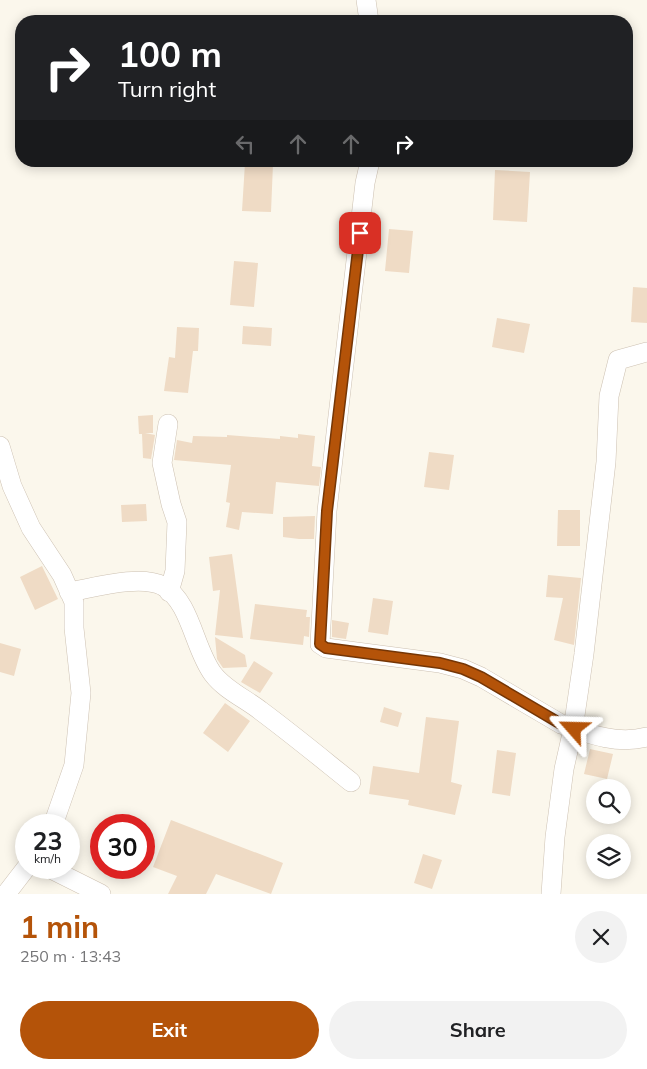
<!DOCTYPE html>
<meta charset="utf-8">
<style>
:root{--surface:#fff;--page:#f2f2f2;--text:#202124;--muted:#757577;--accent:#b45309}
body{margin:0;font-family:Mulish,sans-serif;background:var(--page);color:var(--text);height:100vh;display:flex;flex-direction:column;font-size:19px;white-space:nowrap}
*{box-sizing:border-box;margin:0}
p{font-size:16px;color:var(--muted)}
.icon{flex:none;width:28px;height:28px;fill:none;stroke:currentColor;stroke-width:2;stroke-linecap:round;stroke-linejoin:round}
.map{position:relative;height:894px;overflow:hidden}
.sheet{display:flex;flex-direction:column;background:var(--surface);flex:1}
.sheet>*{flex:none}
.banner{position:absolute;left:15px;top:15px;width:618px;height:152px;border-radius:20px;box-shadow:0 2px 12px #0003;background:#202124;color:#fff;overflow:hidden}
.tools{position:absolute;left:586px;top:779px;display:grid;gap:10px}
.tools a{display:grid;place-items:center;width:45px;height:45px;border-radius:50%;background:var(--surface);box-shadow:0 2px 12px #0003;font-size:25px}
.speed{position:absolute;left:15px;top:814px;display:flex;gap:10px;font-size:25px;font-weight:700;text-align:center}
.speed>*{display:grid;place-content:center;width:65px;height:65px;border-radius:50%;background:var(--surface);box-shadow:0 2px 12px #0003;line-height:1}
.speed small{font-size:12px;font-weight:400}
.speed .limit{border:8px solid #d22;background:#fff;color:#111}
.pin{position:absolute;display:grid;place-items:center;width:42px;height:42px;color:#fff;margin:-21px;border-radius:10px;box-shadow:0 2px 8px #0006}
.me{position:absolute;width:55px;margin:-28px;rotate:295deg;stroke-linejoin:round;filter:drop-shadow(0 0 4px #0008)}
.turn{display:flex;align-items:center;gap:18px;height:105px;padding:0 20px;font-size:22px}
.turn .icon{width:65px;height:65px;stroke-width:2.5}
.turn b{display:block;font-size:35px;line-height:42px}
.lanes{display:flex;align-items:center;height:48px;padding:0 20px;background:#0003;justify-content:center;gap:25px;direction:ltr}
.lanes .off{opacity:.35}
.round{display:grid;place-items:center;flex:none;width:52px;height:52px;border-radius:26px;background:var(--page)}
.summary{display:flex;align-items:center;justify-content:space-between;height:85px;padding:0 20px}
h1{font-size:30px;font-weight:700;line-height:38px;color:var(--accent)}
.button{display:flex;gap:10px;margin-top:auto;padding:10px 20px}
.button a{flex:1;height:58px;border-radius:30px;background:var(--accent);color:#fff;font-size:20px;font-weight:700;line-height:58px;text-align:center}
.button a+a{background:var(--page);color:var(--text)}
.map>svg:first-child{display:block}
.building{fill:#efdbc5}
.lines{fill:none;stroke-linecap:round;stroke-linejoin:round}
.minor-casing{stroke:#cdc1b2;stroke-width:20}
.minor{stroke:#fff;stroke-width:19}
.route-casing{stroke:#753606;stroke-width:12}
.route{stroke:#b45309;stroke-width:9}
</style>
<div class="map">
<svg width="647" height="894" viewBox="0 0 647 894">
<rect width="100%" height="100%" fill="#fbf7ec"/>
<path class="building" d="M 245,163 L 273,164 L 271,212 L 242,211 Z
M 495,170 L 530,172 L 527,222 L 493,220 Z
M 389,229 L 413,231 L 409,273 L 385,271 Z
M 234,261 L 258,263 L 254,307 L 230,305 Z
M 633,287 L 647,288 L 647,323 L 631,322 Z
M 497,318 L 530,324 L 524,353 L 492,347 Z
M 243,326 L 272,328 L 271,346 L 242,344 Z
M 177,327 L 199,328 L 198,351 L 193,351 L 188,393 L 164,391 L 169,357 L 175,358 Z
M 153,415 L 153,433 L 145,433 L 155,435 L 151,459 L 143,458 L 142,434 L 139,434 L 138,416 Z
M 298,434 L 315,436 L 312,466 L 321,467 L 319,486 L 276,482 L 273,514 L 242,512 L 239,530 L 226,527 L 230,503 L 226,502 L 231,465 L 174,460 L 177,440 L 192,443 L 193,436 L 227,437 L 227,435 L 280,439 L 280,436 L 298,438 Z
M 429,452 L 454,455 L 449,490 L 424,487 Z
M 146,504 L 147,521 L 122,522 L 121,505 Z
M 558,510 L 580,510 L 580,546 L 557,546 Z
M 315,516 L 314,539 L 299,539 L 283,537 L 283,517 Z
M 232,554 L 239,605 L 243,638 L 215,635 L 220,590 L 213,591 L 209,557 Z
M 42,566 L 58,599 L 35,610 L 20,577 Z
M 548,575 L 581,578 L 574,645 L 554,640 L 563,598 L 546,597 Z
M 373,598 L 393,601 L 388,635 L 368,632 Z
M 255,604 L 307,610 L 306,617 L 310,617 L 309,637 L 304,636 L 303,645 L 250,639 Z
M 332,620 L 349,623 L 346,639 L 332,637 Z
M 215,637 L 245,655 L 247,667 L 223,668 L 217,659 Z
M 0,643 L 21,649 L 14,676 L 0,672 Z
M 254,661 L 273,673 L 260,693 L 241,682 Z
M 225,703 L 250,721 L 228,752 L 203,733 Z
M 384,707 L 402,713 L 398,727 L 380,722 Z
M 426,717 L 459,721 L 451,782 L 462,785 L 455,815 L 408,805 L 409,800 L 369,794 L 373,766 L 419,773 Z
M 590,749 L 613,754 L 607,779 L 584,774 Z
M 497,750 L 516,753 L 510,796 L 492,793 Z
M 171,820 L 283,863 L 271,894 L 216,874 L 206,894 L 168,894 L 177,876 L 153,867 Z
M 423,854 L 442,860 L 432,889 L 414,883 Z"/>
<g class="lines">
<defs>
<path id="minor" d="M 366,0 L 369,21
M 370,161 L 365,183 L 327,511 L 320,644 L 326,648 L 440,663 L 463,669 L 481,677 L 561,724 C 589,734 617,745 647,737
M 168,424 L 162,463 L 171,504 L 177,522 L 175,571 L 169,592
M 0,446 L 12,486 L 31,528 L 62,575 L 74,602 L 74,628 L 81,693 L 74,765 L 53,825
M 69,592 C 93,588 140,574 163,586 C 191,602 194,649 213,674 C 225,690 246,699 261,711 C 292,734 321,758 351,782
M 49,868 L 101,894
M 6,894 L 26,868
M 551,894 L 555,837 L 564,769 L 573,729 L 584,654 L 606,462 L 609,396 L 618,360 L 647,352"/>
</defs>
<use href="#minor" class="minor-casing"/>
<use href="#minor" class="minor"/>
</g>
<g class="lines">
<defs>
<path id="route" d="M 360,233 L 327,511 L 320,644 L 326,648 L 440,663 L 463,669 L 481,677 L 561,724 L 574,729"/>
</defs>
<use href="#route" class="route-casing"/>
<use href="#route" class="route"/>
</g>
</svg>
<div class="tools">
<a><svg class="icon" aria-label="search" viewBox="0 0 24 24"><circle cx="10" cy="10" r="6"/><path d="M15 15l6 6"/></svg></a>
<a><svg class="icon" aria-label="layers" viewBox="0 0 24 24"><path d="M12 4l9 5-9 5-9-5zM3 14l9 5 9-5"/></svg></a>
</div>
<div class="speed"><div>23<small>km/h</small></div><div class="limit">30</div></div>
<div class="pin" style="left:360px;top:233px;background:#d93025"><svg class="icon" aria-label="arrive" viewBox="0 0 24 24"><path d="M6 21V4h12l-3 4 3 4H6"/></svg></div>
<svg class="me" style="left:574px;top:729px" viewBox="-20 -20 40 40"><path d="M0-17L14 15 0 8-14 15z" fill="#b45309" stroke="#fff" stroke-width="4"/></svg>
<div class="banner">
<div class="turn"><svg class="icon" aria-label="right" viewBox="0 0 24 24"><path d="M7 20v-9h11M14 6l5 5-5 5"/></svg><div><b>100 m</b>Turn right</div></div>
<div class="lanes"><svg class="icon off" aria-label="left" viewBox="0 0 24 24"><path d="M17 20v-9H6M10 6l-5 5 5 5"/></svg><svg class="icon off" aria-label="ahead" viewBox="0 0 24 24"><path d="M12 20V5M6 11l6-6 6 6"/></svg><svg class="icon off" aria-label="ahead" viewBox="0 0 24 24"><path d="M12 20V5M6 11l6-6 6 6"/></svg><svg class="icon" aria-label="right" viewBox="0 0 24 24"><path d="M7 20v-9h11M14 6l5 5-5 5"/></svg></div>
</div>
</div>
<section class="sheet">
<div class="summary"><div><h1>1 min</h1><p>250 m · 13:43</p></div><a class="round"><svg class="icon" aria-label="close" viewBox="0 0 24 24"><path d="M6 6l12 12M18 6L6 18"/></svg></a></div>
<div class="button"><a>Exit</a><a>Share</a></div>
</section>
